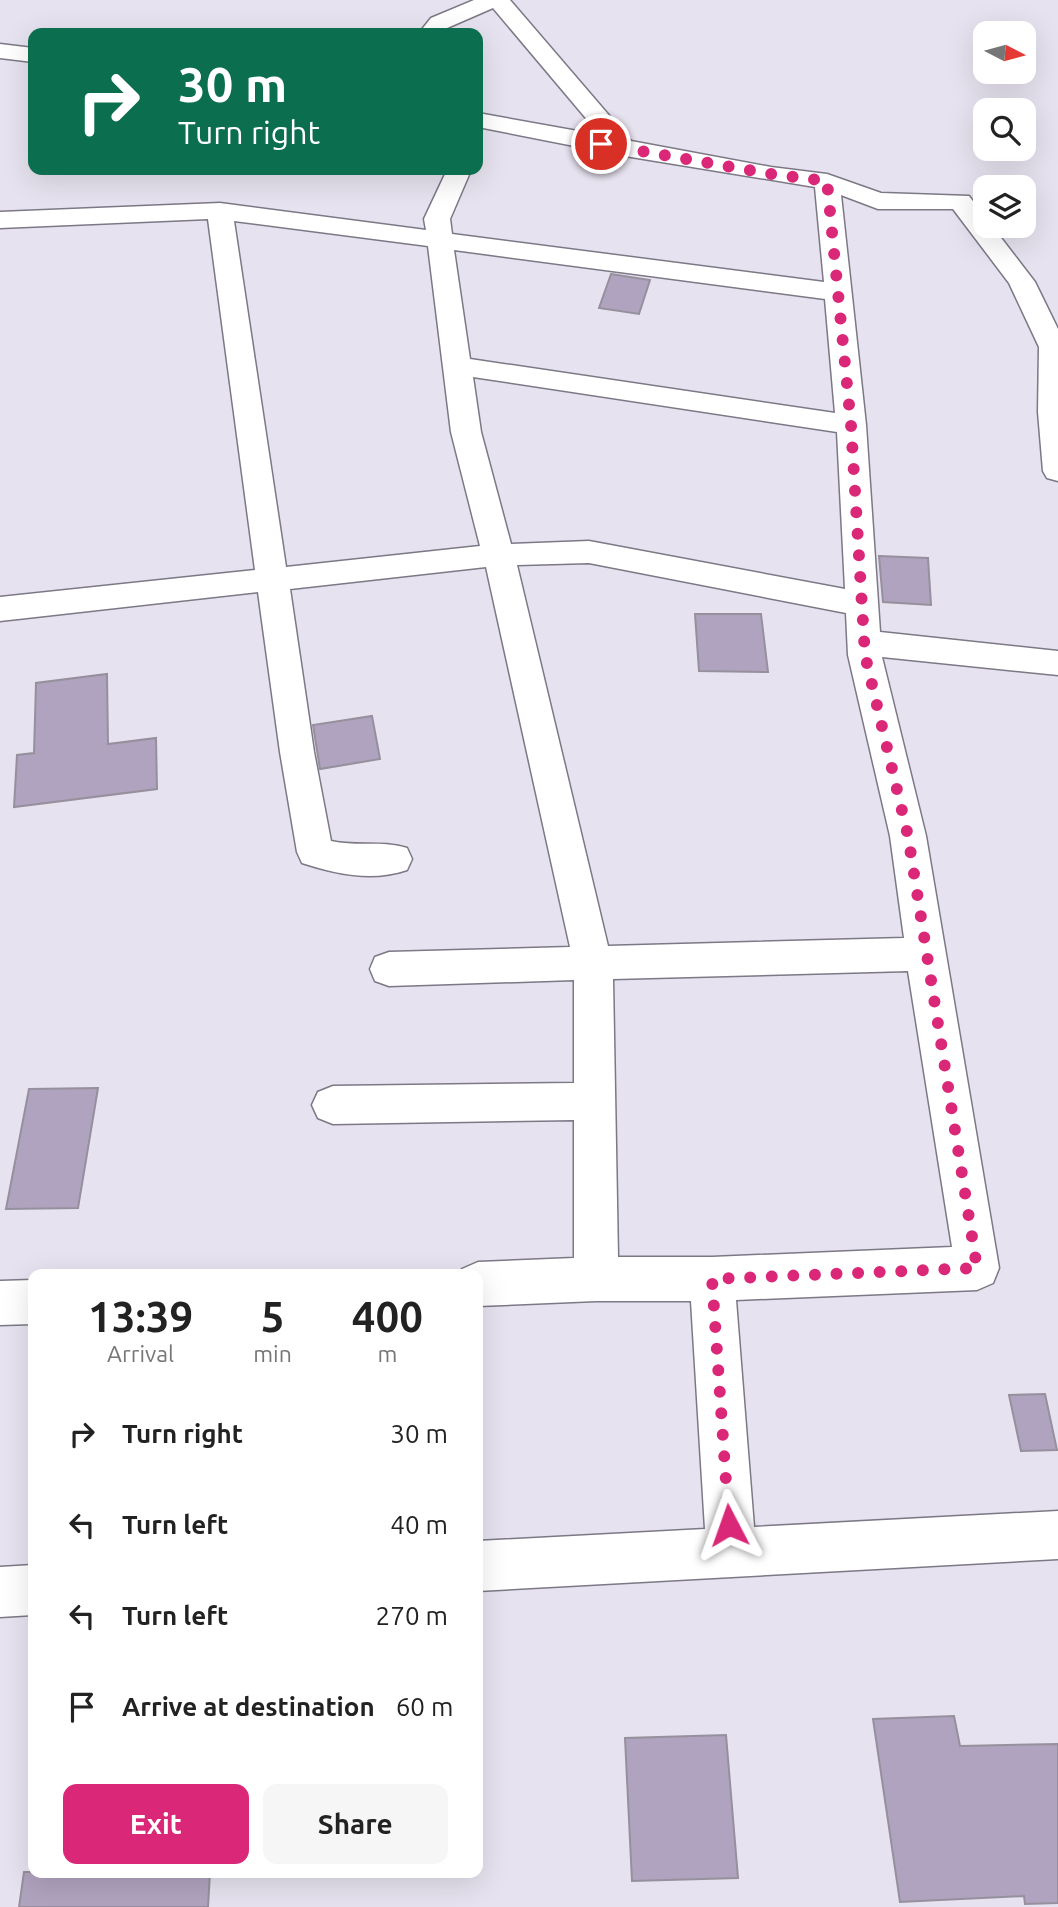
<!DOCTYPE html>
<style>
:root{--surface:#fff;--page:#f6f6f6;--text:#222;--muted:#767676;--accent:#db2777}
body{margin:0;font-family:Ubuntu,sans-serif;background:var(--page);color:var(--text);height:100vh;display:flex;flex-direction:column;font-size:26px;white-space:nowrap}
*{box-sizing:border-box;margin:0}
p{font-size:23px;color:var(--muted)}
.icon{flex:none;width:38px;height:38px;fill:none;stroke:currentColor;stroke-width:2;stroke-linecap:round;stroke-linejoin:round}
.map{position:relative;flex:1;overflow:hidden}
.side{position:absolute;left:28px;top:1269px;width:455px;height:609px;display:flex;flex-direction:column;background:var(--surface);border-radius:14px;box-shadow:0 7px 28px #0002}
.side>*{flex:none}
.hud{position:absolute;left:28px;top:28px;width:455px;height:147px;border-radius:14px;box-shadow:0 7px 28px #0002;background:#0b6e4f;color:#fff;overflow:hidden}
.needle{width:46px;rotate:96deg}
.controls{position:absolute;left:973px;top:21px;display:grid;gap:14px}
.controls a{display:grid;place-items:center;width:63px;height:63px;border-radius:14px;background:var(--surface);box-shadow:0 7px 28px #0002;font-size:35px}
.pin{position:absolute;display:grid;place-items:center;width:60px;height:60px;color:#fff;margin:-30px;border:4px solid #fff;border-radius:50%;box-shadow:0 2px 7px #0007}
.me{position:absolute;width:77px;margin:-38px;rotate:356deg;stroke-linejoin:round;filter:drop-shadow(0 0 5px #0008)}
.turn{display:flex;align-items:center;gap:24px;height:147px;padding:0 35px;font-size:32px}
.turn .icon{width:91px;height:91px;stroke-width:2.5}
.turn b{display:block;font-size:49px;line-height:60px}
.eta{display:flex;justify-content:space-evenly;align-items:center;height:119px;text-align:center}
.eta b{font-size:42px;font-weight:700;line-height:49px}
.cta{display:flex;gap:14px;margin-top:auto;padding:14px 35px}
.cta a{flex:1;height:80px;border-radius:14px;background:var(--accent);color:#fff;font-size:28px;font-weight:700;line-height:80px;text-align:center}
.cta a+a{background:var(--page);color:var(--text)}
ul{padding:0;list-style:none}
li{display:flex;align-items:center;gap:21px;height:91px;padding:0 35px}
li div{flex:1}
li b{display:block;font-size:26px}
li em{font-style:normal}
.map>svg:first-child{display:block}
.building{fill:#b0a3bf;stroke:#96909c;stroke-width:2}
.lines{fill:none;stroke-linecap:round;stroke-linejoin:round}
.minor-casing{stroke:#7c7885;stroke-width:3}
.minor{fill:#fff;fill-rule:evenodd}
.route{stroke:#db2777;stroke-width:12;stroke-dasharray:0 21.6}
</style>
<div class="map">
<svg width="1058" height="1907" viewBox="0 0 1058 1907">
<rect width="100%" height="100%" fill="#e6e2ef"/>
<path class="building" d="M 611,274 L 650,280 L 639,314 L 599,308 Z
M 879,556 L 928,558 L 931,605 L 883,602 Z
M 695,614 L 761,614 L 768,672 L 699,671 Z
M 107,674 L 108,744 L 156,738 L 157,789 L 14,807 L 17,755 L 34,753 L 36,683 Z
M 372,716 L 380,759 L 320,769 L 313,725 Z
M 98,1088 L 78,1208 L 6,1209 L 29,1089 Z
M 1045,1394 L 1057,1450 L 1021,1451 L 1009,1395 Z
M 954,1716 L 960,1746 L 1058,1744 L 1058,1903 L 1025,1904 L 1024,1896 L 900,1902 L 873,1719 Z
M 726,1735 L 738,1878 L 632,1881 L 625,1738 Z
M 24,1872 L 210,1872 L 208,1907 L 19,1907 Z"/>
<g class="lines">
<defs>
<path id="minor" d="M 474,0 L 510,0 L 631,141 L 771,167 L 827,174 L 881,193 L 969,196 L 985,217 L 985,226 L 992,226 L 1035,282 L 1058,329 L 1058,481 L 1047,478 L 1043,471 L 1038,412 L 1039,347 L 1009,283 L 953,209 L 878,209 L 841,195 L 866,425 L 880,632 L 1058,651 L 1058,675 L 882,657 L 926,836 L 999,1268 L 993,1283 L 977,1290 L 736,1300 L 754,1527 L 1058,1511 L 1058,1559 L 478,1591 L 478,1541 L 705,1529 L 691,1301 L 596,1301 L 478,1306 L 478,1274 L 460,1274 L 462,1269 L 478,1262 L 574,1258 L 574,1120 L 333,1124 L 318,1118 L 312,1105 L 318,1092 L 333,1086 L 574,1083 L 574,980 L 389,986 L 375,981 L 370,969 L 375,957 L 389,952 L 570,947 L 486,567 L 290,589 L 314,752 L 331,841 C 357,847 383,840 407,848 L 412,859 L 407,870 C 372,882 336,874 302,863 L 297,852 L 280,752 L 258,592 L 0,621 L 0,597 L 255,570 L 208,219 L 0,228 L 0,212 L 220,203 L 426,230 L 424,219 L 447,170 L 471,170 L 450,219 L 452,234 L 824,282 L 815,187 L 625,156 L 478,127 L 478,113 L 600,135 L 493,8 L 447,28 L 442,33 L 419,33 L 431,18 ZM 234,221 L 428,246 L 451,432 L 480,546 L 286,567 ZM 454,250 L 825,299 L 835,413 L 470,359 ZM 473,377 L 837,432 L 845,589 L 589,541 L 511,544 L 481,432 ZM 589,563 L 846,613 L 848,655 L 890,836 L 904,938 L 608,946 L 517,565 ZM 908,971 L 952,1247 L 712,1257 L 618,1257 L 613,979 Z
M 0,44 L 33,48 L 33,62 L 0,58 Z
M 33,1280 L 33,1324 L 0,1325 L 0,1281 Z
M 33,1565 L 33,1615 L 0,1617 L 0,1567 Z"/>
</defs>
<use href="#minor" class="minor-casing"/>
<use href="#minor" class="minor"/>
</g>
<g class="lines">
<path class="route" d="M 601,144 L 771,174 L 827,181 L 851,425 L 865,655 L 908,836 L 977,1268 L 712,1279 L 729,1525"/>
</g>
</svg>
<div class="controls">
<a><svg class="needle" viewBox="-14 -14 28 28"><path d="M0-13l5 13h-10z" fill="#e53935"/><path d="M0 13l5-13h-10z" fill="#767676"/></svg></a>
<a><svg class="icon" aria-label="search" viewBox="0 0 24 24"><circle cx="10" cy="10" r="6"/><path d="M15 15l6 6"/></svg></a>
<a><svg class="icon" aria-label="layers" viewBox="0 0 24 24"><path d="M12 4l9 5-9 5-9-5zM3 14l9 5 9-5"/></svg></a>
</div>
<div class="pin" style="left:601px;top:144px;background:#d93025"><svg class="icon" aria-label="arrive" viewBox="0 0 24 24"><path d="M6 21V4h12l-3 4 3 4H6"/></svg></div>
<svg class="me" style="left:729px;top:1525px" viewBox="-20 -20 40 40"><path d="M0-17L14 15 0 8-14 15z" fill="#db2777" stroke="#fff" stroke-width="4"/></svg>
<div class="hud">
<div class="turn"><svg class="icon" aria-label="right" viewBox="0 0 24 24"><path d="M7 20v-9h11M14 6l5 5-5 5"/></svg><div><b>30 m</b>Turn right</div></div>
</div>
<section class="side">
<div class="eta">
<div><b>13:39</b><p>Arrival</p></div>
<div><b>5</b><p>min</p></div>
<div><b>400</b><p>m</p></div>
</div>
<ul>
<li><svg class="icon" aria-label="right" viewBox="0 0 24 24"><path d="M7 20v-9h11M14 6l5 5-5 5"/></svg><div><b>Turn right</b></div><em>30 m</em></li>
<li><svg class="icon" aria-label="left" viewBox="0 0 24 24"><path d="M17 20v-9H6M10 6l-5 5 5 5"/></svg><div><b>Turn left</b></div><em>40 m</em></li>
<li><svg class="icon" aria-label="left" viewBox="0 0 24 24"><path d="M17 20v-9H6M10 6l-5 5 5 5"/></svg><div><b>Turn left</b></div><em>270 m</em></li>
<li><svg class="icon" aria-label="arrive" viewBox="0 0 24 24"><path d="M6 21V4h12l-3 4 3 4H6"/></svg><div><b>Arrive at destination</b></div><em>60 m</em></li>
</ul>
<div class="cta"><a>Exit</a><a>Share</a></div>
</section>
</div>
